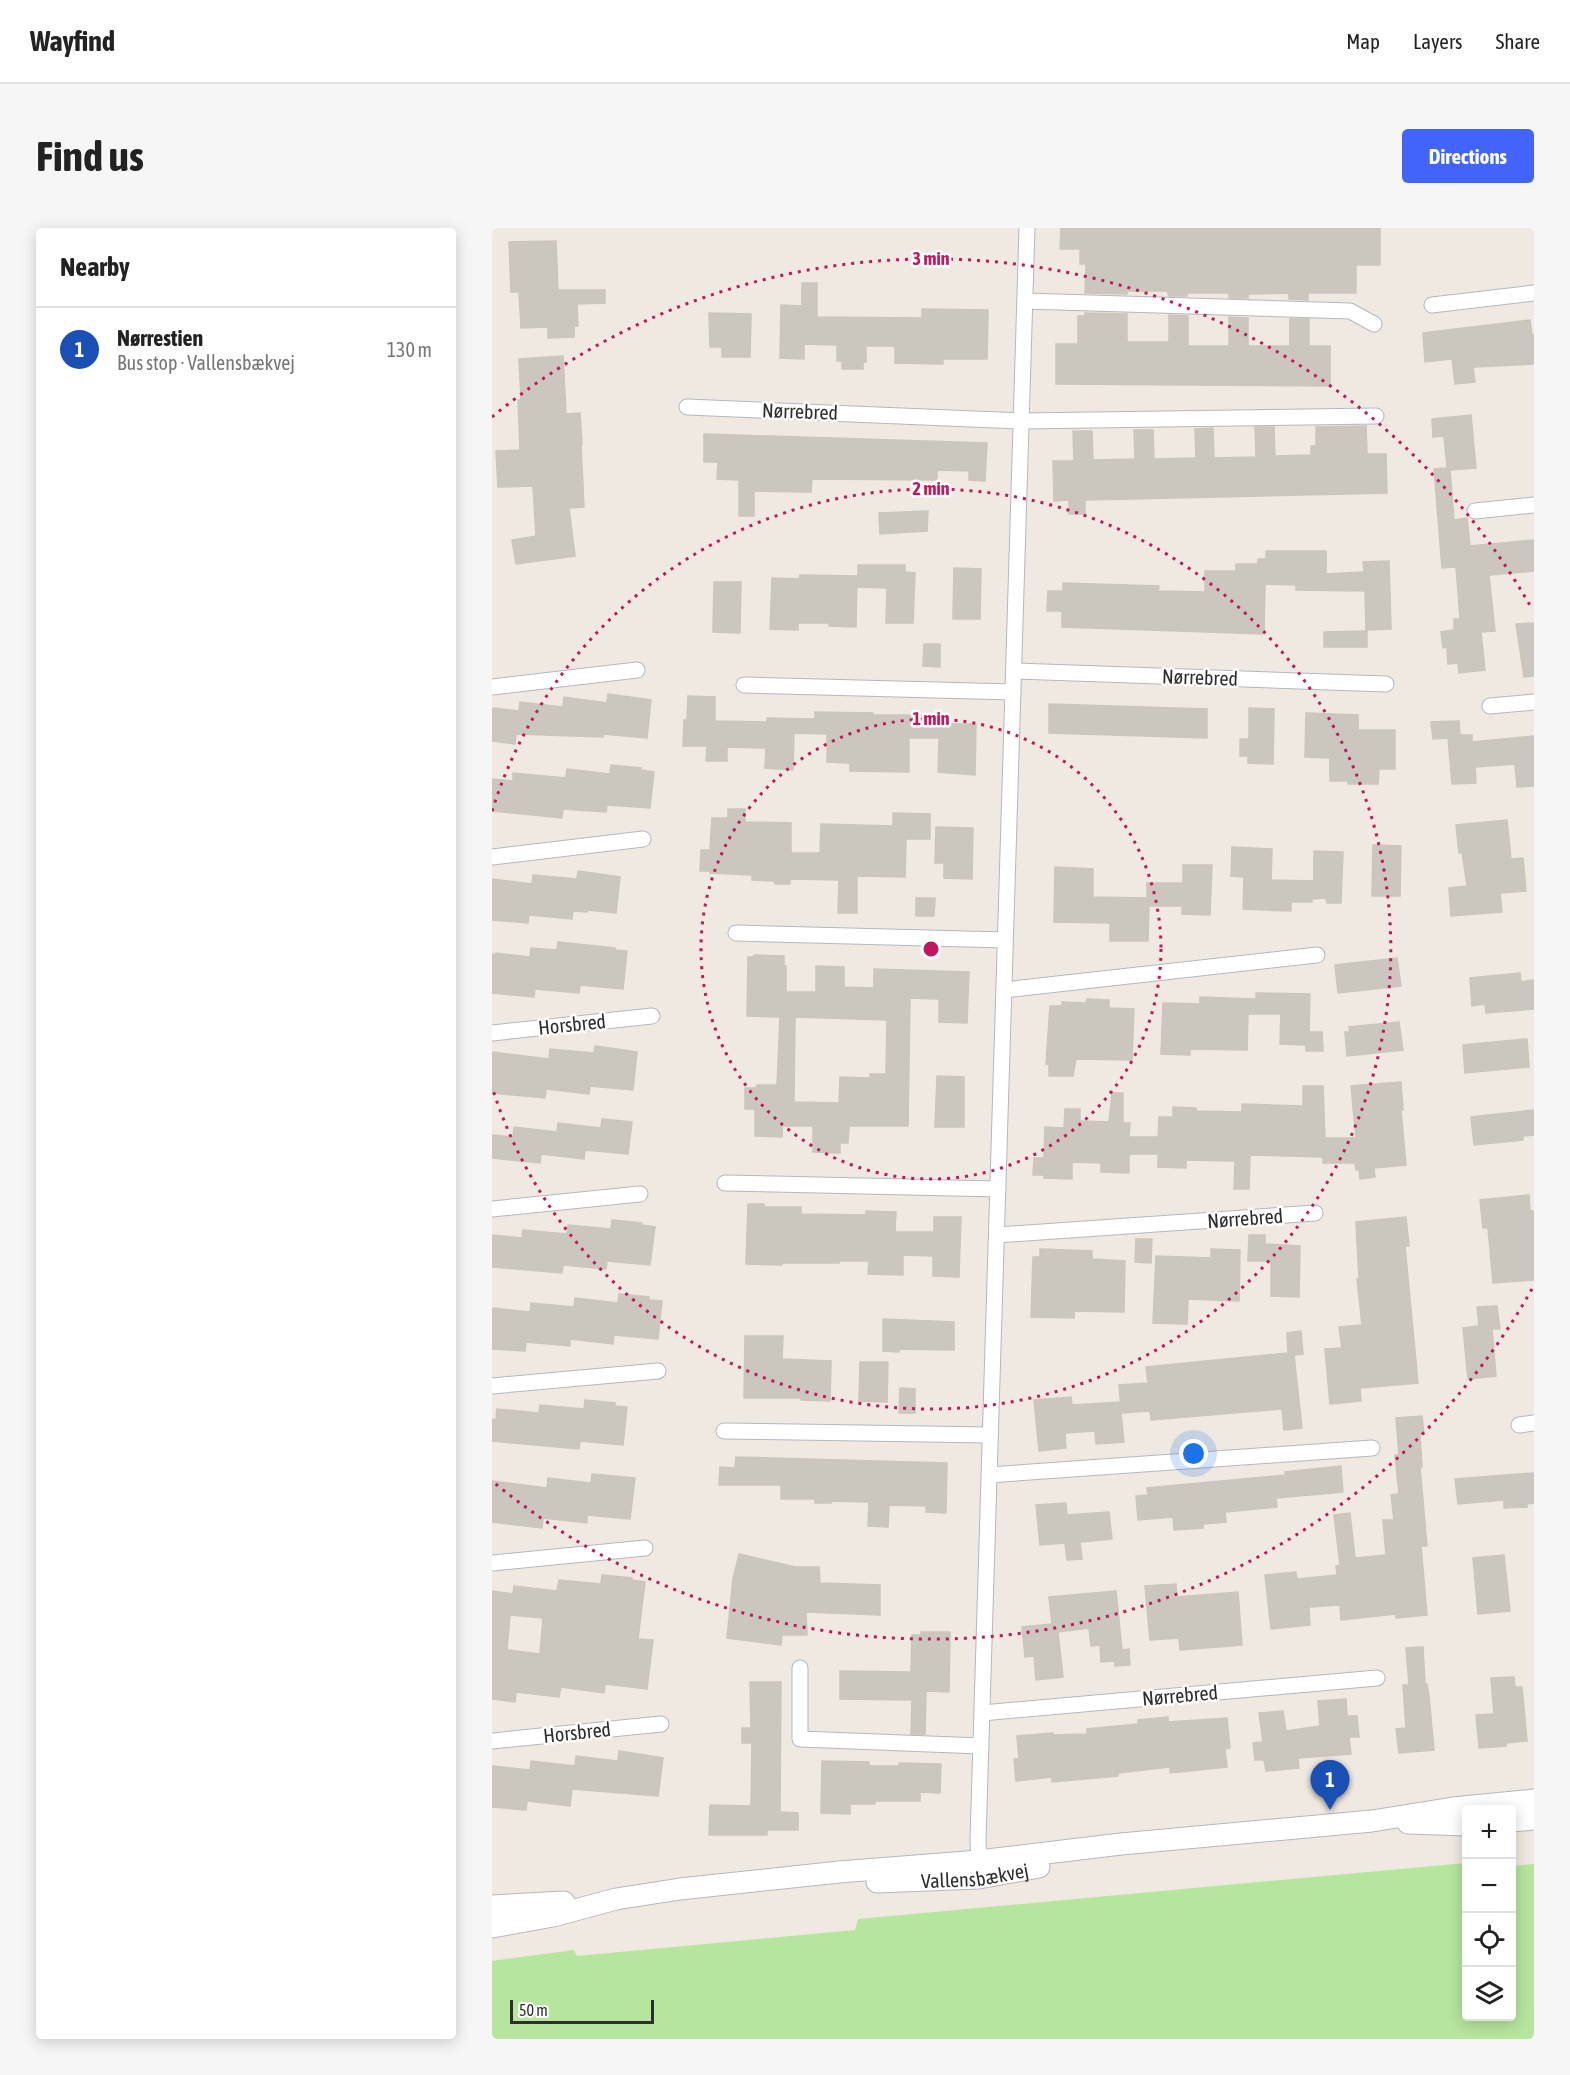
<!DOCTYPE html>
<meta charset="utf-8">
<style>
:root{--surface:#fff;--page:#f6f6f6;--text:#222;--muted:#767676;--line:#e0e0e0;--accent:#4264fb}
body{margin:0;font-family:"Asap Condensed",sans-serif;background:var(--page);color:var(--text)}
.controls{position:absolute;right:18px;bottom:18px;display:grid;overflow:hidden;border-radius:6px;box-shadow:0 3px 15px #0003}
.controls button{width:54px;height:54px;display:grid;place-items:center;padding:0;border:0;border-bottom:2px solid var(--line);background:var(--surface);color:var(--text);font:30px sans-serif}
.scale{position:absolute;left:18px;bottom:15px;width:144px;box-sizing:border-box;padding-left:6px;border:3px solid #2e2e2e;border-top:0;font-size:16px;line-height:21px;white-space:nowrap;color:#2e2e2e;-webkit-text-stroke:4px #fff;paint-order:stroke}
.you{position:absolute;left:702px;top:1226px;width:21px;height:21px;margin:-15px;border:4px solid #fff;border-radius:50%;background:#1a73e8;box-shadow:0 0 0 9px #1a73e833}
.badge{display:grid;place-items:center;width:39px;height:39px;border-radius:50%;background:var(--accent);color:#fff;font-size:20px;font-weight:700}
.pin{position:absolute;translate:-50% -50px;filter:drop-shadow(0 2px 3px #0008)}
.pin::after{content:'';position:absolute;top:32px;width:21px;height:18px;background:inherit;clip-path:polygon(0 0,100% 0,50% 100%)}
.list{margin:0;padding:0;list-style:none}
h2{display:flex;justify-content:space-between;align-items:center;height:78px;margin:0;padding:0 24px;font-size:26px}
h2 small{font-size:20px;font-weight:400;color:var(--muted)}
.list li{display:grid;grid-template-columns:39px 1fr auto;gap:18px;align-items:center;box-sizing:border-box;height:84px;padding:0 24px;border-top:2px solid var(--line)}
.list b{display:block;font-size:22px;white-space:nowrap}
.list p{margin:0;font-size:20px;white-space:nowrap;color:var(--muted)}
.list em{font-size:20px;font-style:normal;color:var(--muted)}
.icon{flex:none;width:33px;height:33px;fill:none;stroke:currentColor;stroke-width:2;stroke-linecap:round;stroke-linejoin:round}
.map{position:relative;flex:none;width:1042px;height:1811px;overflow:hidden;border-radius:6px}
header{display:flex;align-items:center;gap:36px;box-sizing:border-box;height:84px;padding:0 30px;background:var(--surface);border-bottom:2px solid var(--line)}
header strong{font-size:28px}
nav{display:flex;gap:33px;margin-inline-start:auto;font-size:21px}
.intro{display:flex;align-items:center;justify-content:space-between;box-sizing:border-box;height:144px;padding:0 36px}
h1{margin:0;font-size:42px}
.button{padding:15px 27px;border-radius:6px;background:var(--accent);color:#fff;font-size:21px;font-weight:700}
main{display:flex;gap:36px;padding:0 36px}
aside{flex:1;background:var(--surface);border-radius:6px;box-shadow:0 3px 15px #0003}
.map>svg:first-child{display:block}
.green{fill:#b6e59e}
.building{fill:#cbc7bf;stroke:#cbc5ba;stroke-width:1.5;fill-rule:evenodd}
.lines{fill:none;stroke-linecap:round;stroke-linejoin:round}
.street-casing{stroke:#b4b7c1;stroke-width:17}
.secondary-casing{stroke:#b4b7c1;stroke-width:23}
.street{stroke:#fff;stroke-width:15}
.secondary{stroke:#fff;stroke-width:21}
.ring{fill:none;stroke:#c2185b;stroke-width:3;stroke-dasharray:3 6}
.labels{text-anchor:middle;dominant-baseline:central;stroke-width:5;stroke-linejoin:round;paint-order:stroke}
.street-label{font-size:20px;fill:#2e2e2e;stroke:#fff}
.centre{fill:#c2185b;stroke:#fff;stroke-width:3}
.ring-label{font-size:18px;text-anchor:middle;font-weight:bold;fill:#c2185b;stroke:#fff;stroke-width:5;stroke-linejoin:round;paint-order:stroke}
</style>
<header>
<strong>Wayfind</strong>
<nav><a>Map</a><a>Layers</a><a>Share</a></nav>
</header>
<div class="intro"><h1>Find us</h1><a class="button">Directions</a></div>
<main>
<aside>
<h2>Nearby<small></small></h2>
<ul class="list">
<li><span class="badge" style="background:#1a4fb4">1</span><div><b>Nørrestien</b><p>Bus stop · Vallensbækvej</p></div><em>130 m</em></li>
</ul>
</aside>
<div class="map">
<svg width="1042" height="1811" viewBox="0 0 1042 1811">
<rect width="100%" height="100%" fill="#efe9e1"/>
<path class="green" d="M974,1635L975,1788H1020V1638L1042,1636V1811H0V1733L82,1722L85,1728L363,1702L366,1691Z"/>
<g class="building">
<path d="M569,0H888V37H864V65H816V72L797,71V65L756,66V70H737V65H695V68H677L675,63H635V66L593,65L594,36H588V21H568Z"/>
<path d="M64,13L66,62H113V75L85,76L86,98H82V109L56,110V99L29,100L27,64H19L17,14Z"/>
<path d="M310,55H325V89L430,90V81L496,82L495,131H451V136L403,135V118H374V134H371V141H350V133H345V117L312,116V131L288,130L289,77L310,78Z"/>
<path d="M217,85L259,86L258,129H230V119H218Z"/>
<path d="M593,85L635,86V114H677V87L696,88V118H737V89L756,90V118H798V91H817V118H838V158L564,156V116H586V88H593Z"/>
<path d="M1038,92L1040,107H1042V136L981,139L983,154L963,156L960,131L933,134L931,105Z"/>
<path d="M71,128L74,186L88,185L90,216H89L92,279L77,280L83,328L24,336L20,312L44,308L41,258L6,259L4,223L28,222L26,172H29L27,131Z"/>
<path d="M979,187L984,240L958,242L962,292L975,290L978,318L1042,312V343L997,347L1003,403L989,404L993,442L967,445L966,435L956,436L955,419L951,420L949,404L962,402V391H968L964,339L950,340L942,241L955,240L952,208L941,209L940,191Z"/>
<path d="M874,198L875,226H894L895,265L593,272V286H577V272L562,273L561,233H582L581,203H600L601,232L643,231L642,202H661L662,231L704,230L703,201L721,200L722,230L764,229L763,199H782L783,228L819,227V218H824V199Z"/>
<path d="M212,206L495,215L493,253L477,252V243L445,242V252L320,251L319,264L262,263V288H247V252L225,251L226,234H212Z"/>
<path d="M436,283L435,303L388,306L387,285Z"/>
<path d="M774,323H834V346L872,344L871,334L897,333L899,401L874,402L873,363L804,362V357L773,356L772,406L570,399V383H555L556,363H571V355L667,358L666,363L713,364V343H744V336H766V331H774Z"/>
<path d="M366,337H413V344L423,345L421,395H394L395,360L366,359Z"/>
<path d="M462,340L489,341L488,391H461Z"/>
<path d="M308,347L365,348L364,399L337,398V395H306V402L278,401L280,350L307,351Z"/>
<path d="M222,354H249L248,405L221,404Z"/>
<path d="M1042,395V448L1032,449L1024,396Z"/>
<path d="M875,403V419H832V404Z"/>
<path d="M432,416H448V439L431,438Z"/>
<path d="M116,466L159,472L155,510L111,506V509L24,506L23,516L0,513V480L27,483L28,474L71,479L72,469L115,475Z"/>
<path d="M196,468L223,469V493L275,494V490L323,491V484L381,485V487H446L445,496H484L483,547L446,544L447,510H417V544L358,543V535L335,534V506L302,505L301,542L273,540L274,520L235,519V533H214L215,518H191L192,492H195Z"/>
<path d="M557,476L715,481V510L557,505Z"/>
<path d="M757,480L782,481L781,536L756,535V528H748V511H757Z"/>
<path d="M814,485L866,487V502H903V541H887L886,556H856V553H838V530L813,529Z"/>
<path d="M967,493L968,507H980V514L1042,508V558L1025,559L1023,536L983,539L984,555L960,556L956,510L941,511L939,494Z"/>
<path d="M119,537L149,540V542L162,544L158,580L115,577L114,584L71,581L70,590L0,583V551L21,553V545L74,550L75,541L118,546Z"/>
<path d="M236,581H253V594L299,595V625H328L329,596L401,598V585L438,586V611H414L413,649L365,648V685H346L347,652L298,651V656H283V653L260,652V647L218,645V643H208L209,622H218L220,590H236Z"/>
<path d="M1015,592L1019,631L1031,630L1034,663L1008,665L1010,684L959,688L957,660L975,658L970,624L967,625L964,597Z"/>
<path d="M444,599L481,600L480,651L452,650V635H443Z"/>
<path d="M881,617L909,618L908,668H880Z"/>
<path d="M740,619L780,621L779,652L822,653V623L851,624L849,675H835L834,670L820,671V674H799V683L751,681L752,649L739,648Z"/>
<path d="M691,637H720L718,687L690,686V678H657L656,713H618V695L562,694L563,639L601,641V669L655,670V655H691Z"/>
<path d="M86,643L128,649L124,685L95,682V684L81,683L80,691L37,687L36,695L0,692V651L40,656L41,647L85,651Z"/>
<path d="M424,670H443L442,688H424Z"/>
<path d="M66,714L123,720V722L135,723L131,761L88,757L87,765L43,761L42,769L0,765V726L4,727V725L38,729L39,720L65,722Z"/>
<path d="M262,727L292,728V738H294V764H324V738L352,739V759L382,760V741L477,744L475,795L447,794V771L418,770L416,898H357L356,915H348V925L321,924V898H290V909L263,908V881H253V860H264L265,857H285L288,789L255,788L256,729H262ZM303,789L395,792L394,846H378V850L348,849L347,875L302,874Z"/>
<path d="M905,730L909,758L846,765L843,737Z"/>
<path d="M1028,745L1029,754L1041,752L1042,781L994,785L993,776L980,778L978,750Z"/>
<path d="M764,765L818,766L817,804H830L831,823H814V817L788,816L789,786H756L755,822L698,821V827L669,826L671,775L708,776V769L764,771Z"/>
<path d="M595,771L617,772V780L642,781L640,832L584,831L581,848H557V837L554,836L558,778H570V774L594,775Z"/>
<path d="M907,794L911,822L855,828L853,804H858L857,799Z"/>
<path d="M1035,811L1037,839L973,845L971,817Z"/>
<path d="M103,818L145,824L141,862L98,858L97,866L54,861L53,870L0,865V824L57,831L58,821L102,825Z"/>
<path d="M445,848L472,849V899H443Z"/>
<path d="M909,854L911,882H909L914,937L882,940L883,949L868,951L867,942H864L863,935H831V929L758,927L757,961H742L743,933L694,932V940L666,939V926H637V945L609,944V935L580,934V951L552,950V947H541L542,930H552L553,899L572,900L573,881H588V893L617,894L620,865H631V895H638L637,909H666L667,889H681V879L704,880V883L750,884V876L811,878V858H831L833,910H864L859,858Z"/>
<path d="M1042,882V907L1031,908V912L982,917L979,889Z"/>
<path d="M110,891L140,894L136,926L93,922L92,931L49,926L48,935L0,930V907L21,909L22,899L65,904L66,895L109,900Z"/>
<path d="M1037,967L1038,983H1042V1052L1001,1055L996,1000H991L988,972Z"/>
<path d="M256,976H272V979H309V986L374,987V983L404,984L403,1004H442V989H469L467,1049L441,1048V1028L411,1027V1047L376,1046L377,1033H347V1035H290V1037L254,1036Z"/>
<path d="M914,989L917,1018H913L926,1155L868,1160L869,1173L838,1176L833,1121L850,1120L847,1099L870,1097L865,1051H867L864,994Z"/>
<path d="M120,992L150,995L149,997L163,999L158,1037L115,1033L114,1041L71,1037L70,1045L0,1039V1007L30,1010L31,1002L75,1006L76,997L119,1001Z"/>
<path d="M757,1007H773V1016L808,1018L807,1069L779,1068V1033H756Z"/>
<path d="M644,1011H660L659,1035L643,1034Z"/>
<path d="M548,1021L600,1023V1031L633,1033L632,1084L582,1083V1090L539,1089L541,1029H548Z"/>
<path d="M719,1021L748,1022L747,1073L696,1071L695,1096L661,1095L664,1028L719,1030Z"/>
<path d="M127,1066L157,1069V1072L170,1073L166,1111L122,1107L121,1116L78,1111V1118L34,1114L33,1123L0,1121V1080L38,1084L39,1075L82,1079L83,1070L126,1075Z"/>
<path d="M1005,1078L1008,1101H1000L1004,1148L976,1151L971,1100L987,1098L985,1079Z"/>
<path d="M391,1091L462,1094V1122L407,1121V1124L391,1123Z"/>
<path d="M809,1103L811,1126L802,1127L810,1200L792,1202L790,1181L659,1192L658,1183L629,1185L632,1214L604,1216L603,1203L573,1205L574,1220L547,1223L542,1172L579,1169L580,1177L628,1174L629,1181L627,1157L656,1155L654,1139L796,1125L795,1105Z"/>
<path d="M253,1108H291L290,1131L339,1133L338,1173L309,1172V1170H252Z"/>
<path d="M368,1134H396L395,1174L367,1173Z"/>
<path d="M408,1160L423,1161V1185H407Z"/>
<path d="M93,1172L123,1175V1178L135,1179L131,1217L88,1213L87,1221L0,1213V1191L4,1192L5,1181L47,1185L48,1177L92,1181Z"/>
<path d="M930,1188L932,1206H928L930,1239H928L935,1318H929L935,1387L904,1390V1386L849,1392L848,1377L817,1379L818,1397L779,1401L773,1347L804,1344L805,1351L845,1347L844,1338L848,1337L842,1287L858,1285L863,1330L894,1327L891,1292H902L899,1267L907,1266L903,1227H907L904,1190Z"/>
<path d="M244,1229L455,1235L454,1285L434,1284V1278L397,1277L396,1299L376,1298L377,1274L339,1273V1275H323V1271H289V1257H227L228,1239L243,1240Z"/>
<path d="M849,1238L851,1264L784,1270L785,1279L733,1284L734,1294L711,1296V1300L682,1302L681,1289L646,1292L644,1268L656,1267L655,1260L794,1247L793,1244Z"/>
<path d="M1042,1245V1275L1035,1276V1279L1012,1280V1272L966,1276L963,1251Z"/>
<path d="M100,1246L143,1250L138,1291L95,1287V1295L51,1290L50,1300L0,1294V1253L55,1260L56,1250L99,1255Z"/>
<path d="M574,1275L575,1287L617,1284L620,1311L588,1314L590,1331L575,1332L573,1315L548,1317L544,1277Z"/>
<path d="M247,1326L303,1339H327L328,1355L388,1357V1387L314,1384L315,1407H290L289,1417L235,1410L241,1351Z"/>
<path d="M1012,1327L1018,1383L986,1386L981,1330Z"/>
<path d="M110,1347L140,1350V1352L153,1354L146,1411L161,1412L155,1461L113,1456L112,1465L69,1459L67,1469L24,1464L23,1474L0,1471V1363L21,1366L22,1358L65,1363L67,1352L109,1356ZM18,1387L51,1390L48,1426L15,1422Z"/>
<path d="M684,1356L685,1369L746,1364L750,1417L688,1422L687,1410L658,1412L653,1358Z"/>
<path d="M624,1363L630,1422L637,1421L638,1437L623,1438V1433L609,1434L608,1417L599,1418L597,1400L566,1404L571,1449L544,1452L542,1428L533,1429L530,1399L560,1396L557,1369Z"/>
<path d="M429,1404H458L457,1464L434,1463L433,1506H419L420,1472L348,1471V1443L419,1444L420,1407H429Z"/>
<path d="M931,1419L933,1456H935L937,1468L942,1522L907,1525L904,1501L914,1500L911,1457H917L914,1420Z"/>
<path d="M1022,1449L1023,1459H1030L1035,1513L1014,1515V1518L987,1520L984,1487L1002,1486L999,1450Z"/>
<path d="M258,1454H289L288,1584L306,1585V1602H275V1607H217L218,1577L259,1578L260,1515H250V1500H259Z"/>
<path d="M854,1471L855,1488H865L867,1509H857L859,1526L806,1530L807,1540L774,1543L772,1532H763L761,1515L771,1514L767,1485L791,1483L794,1503L828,1498L826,1473Z"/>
<path d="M676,1489V1494L735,1490L738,1520L733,1521L735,1539L678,1545V1539L626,1545V1548L560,1554V1549L524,1553L522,1531H527L525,1508L561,1505V1507L595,1506V1501L646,1496V1492Z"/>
<path d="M127,1523L171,1530L166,1568L80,1561L78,1578L35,1573L34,1582L0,1579V1538L38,1542L39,1533L83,1538L84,1528L126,1533Z"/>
<path d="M330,1533L377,1534V1538H407V1535L449,1536L448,1565L428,1564V1573H383V1576H358V1586L329,1585Z"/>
</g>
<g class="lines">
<defs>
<g id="street">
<path d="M533,73L858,83L882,96"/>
<path d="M940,77L1042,65"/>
<path d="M195,179L529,193L884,188"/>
<path d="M983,283L1042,277"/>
<path d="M522,443L894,456"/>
<path d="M252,457L521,464"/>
<path d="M0,459L145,442"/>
<path d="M998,478L1042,474"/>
<path d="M0,629L151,611"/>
<path d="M244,705L513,712"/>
<path d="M512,762L825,727"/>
<path d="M0,805L160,788"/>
<path d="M233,955L506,961"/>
<path d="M0,981L148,966"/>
<path d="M505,1007L823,985"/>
<path d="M0,1158L166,1143"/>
<path d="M1027,1197L1042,1195"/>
<path d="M232,1203L498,1207"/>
<path d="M497,1247L880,1220"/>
<path d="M0,1335L153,1320"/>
<path d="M308,1440V1511L489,1518"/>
<path d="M490,1485L885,1450"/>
<path d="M0,1513L169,1496"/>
<path d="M487,1641L486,1612L535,0"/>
</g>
<g id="secondary">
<path d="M1020,1593L1042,1591"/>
<path d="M916,1595L975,1597"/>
<path id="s1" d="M385,1654L487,1650L547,1639"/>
<path d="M0,1678L72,1674"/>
<path d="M0,1699L61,1688L124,1671L188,1661L347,1644L487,1633L629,1616L880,1593L961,1580L1042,1572"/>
</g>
</defs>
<use href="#street" class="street-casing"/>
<use href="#secondary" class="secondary-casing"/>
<use href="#street" class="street"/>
<use href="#secondary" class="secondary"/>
</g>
<g class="ring">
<circle cx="439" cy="721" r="230"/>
<path d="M0 583A460 460 0 1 1 0 859"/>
<path d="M1040 1061A690 690 0 0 1 0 1253M0 189A690 690 0 0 1 1040 381"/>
</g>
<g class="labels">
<g class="street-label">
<text transform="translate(308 183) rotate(2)">Nørrebred</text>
<text transform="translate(708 449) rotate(2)">Nørrebred</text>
<text transform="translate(80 796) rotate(-6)">Horsbred</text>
<text transform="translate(753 990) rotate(-4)">Nørrebred</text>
<text transform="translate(688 1467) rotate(-5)">Nørrebred</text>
<text transform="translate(85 1504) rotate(-6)">Horsbred</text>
<text stroke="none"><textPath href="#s1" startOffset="98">Vallensbækvej</textPath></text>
</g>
</g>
<circle cx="439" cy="721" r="9" class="centre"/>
<g class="ring-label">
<text x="439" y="37">3 min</text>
<text x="439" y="267">2 min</text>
<text x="439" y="497">1 min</text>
</g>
</svg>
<div class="controls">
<button>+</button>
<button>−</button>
<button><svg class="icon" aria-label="locate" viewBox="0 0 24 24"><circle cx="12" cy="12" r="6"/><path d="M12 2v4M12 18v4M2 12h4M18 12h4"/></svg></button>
<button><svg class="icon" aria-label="layers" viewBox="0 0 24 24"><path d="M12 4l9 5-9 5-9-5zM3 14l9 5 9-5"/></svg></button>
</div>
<div class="scale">50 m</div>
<div class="you"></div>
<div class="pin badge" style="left:838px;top:1582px;background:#1a4fb4">1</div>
</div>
</main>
